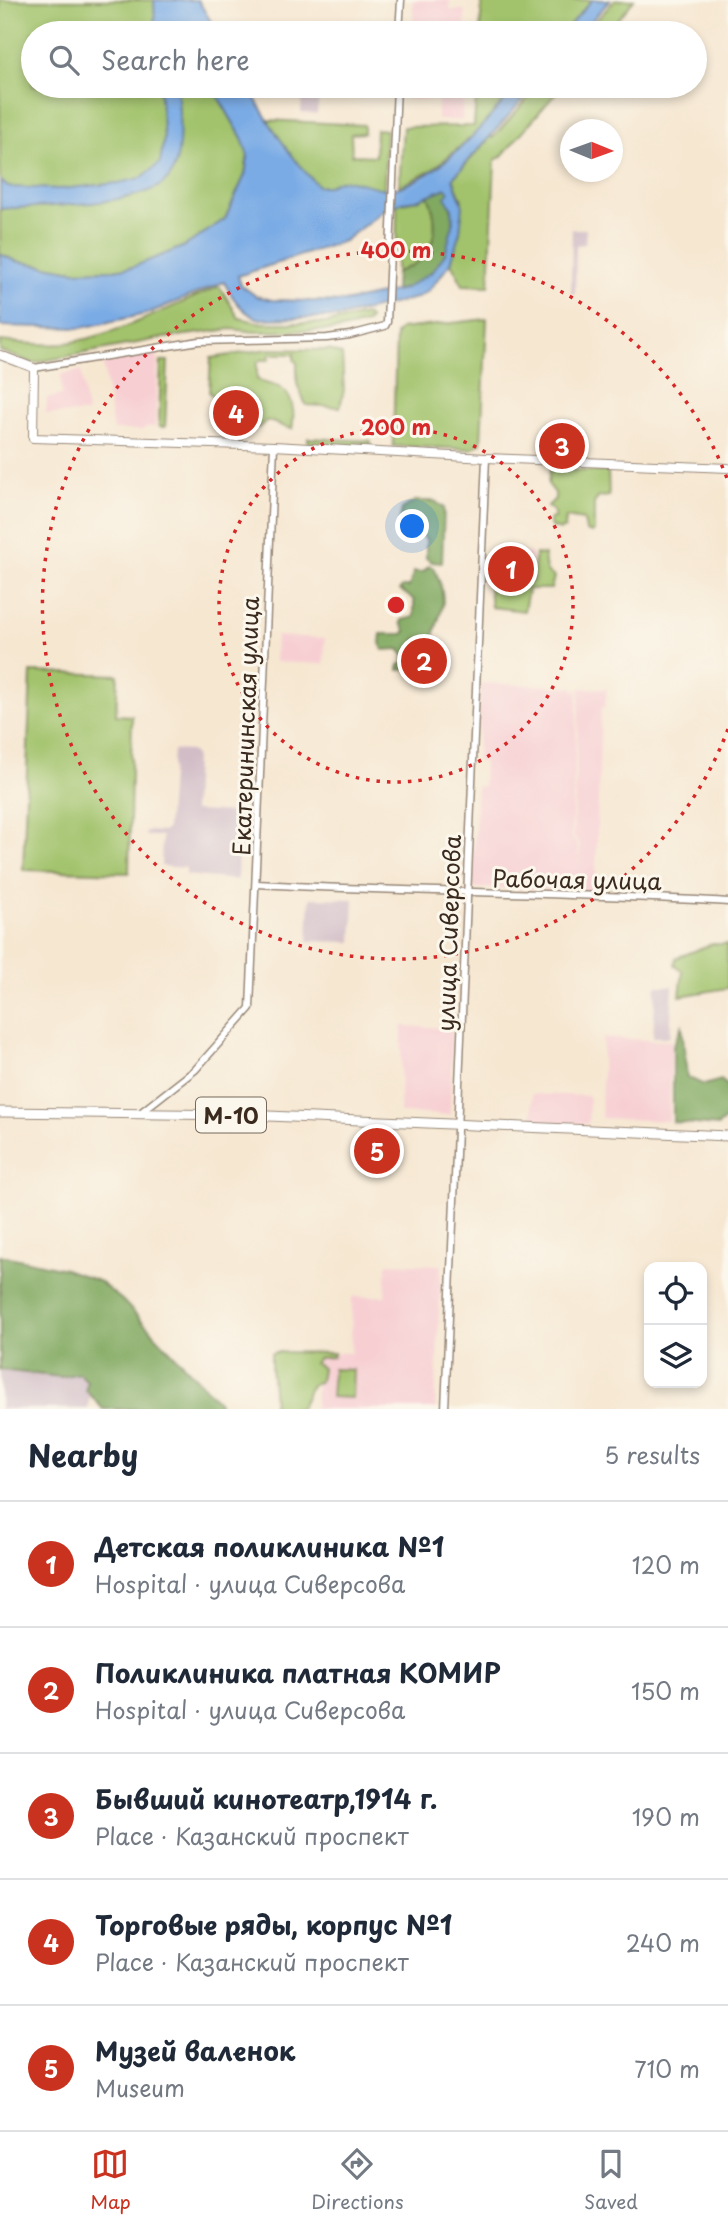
<!DOCTYPE html>
<meta charset="utf-8">
<style>
:root{--surface:#fff;--page:#f6f6f7;--text:#1f2937;--muted:#747a83;--line:#e0e1e3;--accent:#c8321e}
body{margin:0;font-family:"Playpen Sans",sans-serif;background:var(--page);color:var(--text)}
.controls{position:absolute;right:21px;bottom:21px;display:grid;overflow:hidden;border-radius:14px;box-shadow:0 4px 10px #0003}
.controls button{width:63px;height:63px;display:grid;place-items:center;padding:0;border:0;border-bottom:2px solid var(--line);background:var(--surface);color:var(--text);font:35px sans-serif}
.compass{position:absolute;left:560px;top:119px;width:63px;height:63px;border-radius:50%;background:var(--surface);box-shadow:0 4px 10px #0003;rotate:91deg}
.you{position:absolute;left:413px;top:527px;width:24px;height:24px;margin:-18px;border:5px solid #fff;border-radius:50%;background:#1a73e8;box-shadow:0 0 0 10px #1a73e833}
.badge{display:grid;place-items:center;width:46px;height:46px;border-radius:50%;background:var(--accent);color:#fff;font-size:23px;font-weight:700}
.pin{position:absolute;translate:-50% -50%;border:4px solid #fff;box-shadow:0 2px 7px #0006}
.list{margin:0;padding:0;list-style:none}
h2{display:flex;justify-content:space-between;align-items:center;height:91px;margin:0;padding:0 28px;font-size:30px}
h2 small{font-size:23px;font-weight:400;color:var(--muted)}
.list li{display:grid;grid-template-columns:46px 1fr auto;gap:21px;align-items:center;box-sizing:border-box;height:126px;padding:0 28px;border-top:2px solid var(--line)}
.list b{display:block;font-size:26px;white-space:nowrap}
.list p{margin:0;font-size:23px;white-space:nowrap;color:var(--muted)}
.list em{font-size:23px;font-style:normal;color:var(--muted)}
.icon{flex:none;width:38px;height:38px;fill:none;stroke:currentColor;stroke-width:2;stroke-linecap:round;stroke-linejoin:round}
.map{position:relative;flex:none;width:728px;height:1409px;overflow:hidden}
.search{position:absolute;background:var(--surface);box-shadow:0 4px 10px #0003;left:21px;right:21px;top:21px;height:77px;display:flex;align-items:center;gap:18px;box-sizing:border-box;padding:0 24px;border-radius:38px;color:var(--muted);font-size:26px}
.sheet{height:721px;background:var(--surface)}
nav{display:flex;justify-content:space-around;align-items:center;box-sizing:border-box;height:98px;border-top:2px solid var(--line);background:var(--surface);font-size:19px;color:var(--muted)}
nav a{display:grid;justify-items:center;gap:4px}
nav .on{color:var(--accent)}
.map>svg:first-child{display:block}
.built{fill:#f7cfd3}
.industrial{fill:#d2bdc7}
.green{fill:#a2c36c;stroke:#6e7645;stroke-width:2}
.forest{fill:#81a960;stroke:#5e6a3f;stroke-width:2}
.water{fill:#7aabe5;stroke:#5a6a82;stroke-width:2;fill-rule:evenodd}
.lines{fill:none;stroke-linecap:round;stroke-linejoin:round}
.minor-casing{stroke:#988878;stroke-width:9}
.major-casing{stroke:#988878;stroke-width:10}
.highway-casing{stroke:#988878;stroke-width:11}
.minor{stroke:#fff;stroke-width:6}
.major{stroke:#fff;stroke-width:8}
.highway{stroke:#fff;stroke-width:9}
.ring{fill:none;stroke:#d62828;stroke-width:3.5;stroke-dasharray:3.5 7}
.labels{text-anchor:middle;dominant-baseline:central;stroke-width:6;stroke-linejoin:round;paint-order:stroke}
.shield{fill:#fbf7ec;stroke:#75685c;stroke-width:2}
.shield-label{font-size:21px;font-weight:bold;fill:#3b2a1e}
.street-label{font-size:23px;fill:#3b2a1e;stroke:#fbf7ec}
.centre{fill:#d62828;stroke:#fbf7ec;stroke-width:3.5}
.ring-label{font-size:21px;text-anchor:middle;font-weight:bold;fill:#d62828;stroke:#fbf7ec;stroke-width:6;stroke-linejoin:round;paint-order:stroke}
</style>
<div class="map">
<svg width="728" height="1409" viewBox="0 0 728 1409">
<rect width="100%" height="100%" fill="#fbf7ec"/>
<filter id="ink" filterUnits="userSpaceOnUse"><feTurbulence type="fractalNoise" baseFrequency=".0143" numOctaves="2"/><feDisplacementMap in="SourceGraphic" scale="14" xChannelSelector="R" yChannelSelector="G"/><feConvolveMatrix kernelMatrix="1 2 1 2 8 2 1 2 1" color-interpolation-filters="sRGB"/></filter>
<filter id="wash" filterUnits="userSpaceOnUse"><feTurbulence type="fractalNoise" baseFrequency=".00686" numOctaves="4" result="noise"/><feDisplacementMap in="SourceGraphic" scale="28" xChannelSelector="R" yChannelSelector="G"/><feGaussianBlur stdDeviation="1.57" result="paint"/><feColorMatrix in="noise" values="0 0 0 0 0 0 0 0 0 0 0 0 0 0 0 0 0 1.4 0 .05"/><feComposite in="paint" operator="in"/></filter>
<g filter="url(#wash)">
<rect width="100%" height="100%" fill="#f6e7d1"/>
<g class="built">
<path d="M413,0H450V10H465V33H413Z"/>
<path d="M405,86H463L462,120H437L438,100L404,99Z"/>
<path d="M151,354H158L155,427H146L142,430H113L103,363Z"/>
<path d="M81,371L87,413L46,414L47,398L62,395L61,374Z"/>
<path d="M491,552L532,553L531,585L490,584Z"/>
<path d="M276,636L325,638L324,664L275,662Z"/>
<path d="M481,683L573,687V690H578L571,836L578,846V869L580,845L573,836L580,688L607,689L605,707L601,708L595,896L554,894L553,889L472,888L477,786H483L484,764V762L477,761Z"/>
<path d="M402,1026L452,1028L450,1115L400,1113Z"/>
<path d="M603,1038L671,1041L669,1121L601,1118Z"/>
<path d="M532,1094L589,1096L588,1124L532,1122Z"/>
<path d="M387,1263L441,1265L435,1409H315L318,1352L351,1353L352,1297L385,1296Z"/>
</g>
<g class="industrial">
<path d="M276,86H364L363,98L319,96L317,114L301,113L302,91L277,90Z"/>
<path d="M572,229H586L585,244L576,245L575,294H571Z"/>
<path d="M173,750L191,751L195,755L193,811L239,813L237,880L186,875V868L161,866L162,836H145L146,831L163,832L167,829Z"/>
<path d="M310,898L354,899L352,942L308,941Z"/>
<path d="M656,986H673L670,1037H653Z"/>
<path d="M0,1354L93,1372L88,1409H0Z"/>
</g>
<g class="green">
<path d="M0,0H154V4L179,33H33V86H212L242,138L248,156L245,175L225,219L185,246L133,267L114,270L74,271L16,261L0,254Z"/>
<path d="M482,0H592L563,33H480Z"/>
<path d="M615,0H634L607,33H585Z"/>
<path d="M477,86H517L474,135L432,170L399,187L403,127L474,126Z"/>
<path d="M539,86H562L501,157L495,160L489,286L463,285L451,263L460,231L462,200L453,178L492,136L493,138Z"/>
<path d="M267,120L364,125V133L351,134L352,155L375,156L376,129L386,130L384,190L318,186L299,166Z"/>
<path d="M428,195C442,230 434,262 396,272L397,204L417,200Z"/>
<path d="M218,287H220L239,318L262,323H326L365,315L370,319L367,323L338,330L255,332L231,329L163,338L33,363L0,351V341C20,343 40,346 60,344C114,337 167,308 218,287Z"/>
<path d="M487,319L481,443L471,449L393,446L396,334L400,329Z"/>
<path d="M268,349L330,350L342,355L344,390L340,407L306,405L297,384V363L294,359V354H270L269,360H261L257,363V379C264,385 272,383 279,387C294,396 295,414 292,429C282,427 276,422 266,421L258,428L248,427L249,400L245,398L213,396L209,392L211,358Z"/>
<path d="M161,361H168L165,427H159Z"/>
<path d="M308,438L371,441V446L308,444Z"/>
<path d="M550,469L608,472L609,496L599,497L594,503V531L592,533L586,531L584,520L566,517L565,528L560,530L551,527L549,520L555,517L553,510L547,507L555,499V493L548,484Z"/>
<path d="M536,554L544,555L546,571L554,577L551,589H528L524,611L491,607L489,587L491,585L522,587L532,581Z"/>
<path d="M31,672L118,675L116,715L132,716L129,873L23,870Z"/>
<path d="M712,944H727L728,988L680,996L683,971L675,966L676,958Z"/>
<path d="M276,1352L334,1353L333,1357L319,1358L314,1363L322,1368L320,1381L311,1385L301,1407L298,1409H273C275,1390 270,1374 271,1354Z"/>
<path d="M333,1369L353,1370L352,1398L331,1397Z"/>
</g>
<g class="forest">
<path d="M446,188L449,192L446,197C469,233 435,286 395,290L396,272C435,261 442,230 428,195Z"/>
<path d="M415,501H435L444,508L442,563L432,562L426,558V539L413,528L401,526L399,523L402,509Z"/>
<path d="M429,566L434,568C440,581 446,597 441,612C438,622 435,628 434,639H416L415,669L398,670L399,665L404,663V655L399,649L383,650L380,643L381,634H403L406,631L401,623L402,620L414,617V600L400,590L402,587H409L414,572H423Z"/>
<path d="M682,1026L687,1077L704,1085L721,1080L728,1086L727,1118L718,1126L673,1122V1046Z"/>
<path d="M0,1255L65,1269L98,1281L122,1300L219,1402V1409H103L86,1390L87,1381L79,1373L61,1377L0,1370Z"/>
</g>
<g class="water">
<path d="M154,0H198L218,33H155Z"/>
<path d="M592,0H610L581,33H563Z"/>
<path d="M159,86H177C179,110 185,161 167,180C143,206 37,206 0,209V180L8,187L60,189L118,183L141,178L160,163L164,138Z"/>
<path d="M212,86H248C268,122 289,156 318,186H329C346,170 376,194 397,188C445,174 486,122 517,86H535L453,178L463,206L460,231L451,263L429,290L416,298L340,317L261,319C243,315 232,298 224,282L146,314L81,328L0,326V254L16,261L74,271L114,270L133,267L185,246L225,219L245,175L248,156L242,138ZM446,188L449,192L445,197L452,208L453,224L445,254L432,272L404,289L344,302L272,300L256,296L241,285L238,276L344,241L384,210L403,202L417,200Z"/>
</g>
</g>
<g filter="url(#ink)">
<g class="lines">
<defs>
<g id="minor">
<path d="M399,33L401,0"/>
<path d="M34,368L199,341L327,338L350,335L385,326L387,322L397,86"/>
<path d="M257,884C414,893 571,892 728,902"/>
<path d="M140,1113L195,1070L250,1008L274,446"/>
<path d="M445,1409L486,458"/>
</g>
<path id="major" d="M0,355L34,368L33,438L274,446L486,458L728,468"/>
<path id="highway" d="M0,1112L244,1115L728,1136"/>
</defs>
<use href="#minor" class="minor-casing"/>
<use href="#major" class="major-casing"/>
<use href="#highway" class="highway-casing"/>
<use href="#minor" class="minor"/>
<use href="#major" class="major"/>
<use href="#highway" class="highway"/>
</g>
</g>
<g class="ring">
<circle cx="396" cy="605" r="177"/>
<path d="M728 729A354 354 0 1 1 728 481"/>
</g>
<g class="labels">
<rect class="shield" x="196" y="1097.5" width="70" height="35" rx="5"/>
<g class="shield-label">
<text x="231" y="1115">М-10</text>
</g>
<g class="street-label">
<text transform="translate(245 726) rotate(-88)">Екатерининская улица</text>
<text transform="translate(577 879) rotate(1)">Рабочая улица</text>
<text transform="translate(448 933) rotate(-88)">улица Сиверсова</text>
</g>
</g>
<circle cx="396" cy="605" r="10" class="centre"/>
<g class="ring-label">
<text x="396" y="258">400 m</text>
<text x="396" y="435">200 m</text>
</g>
</svg>
<div class="controls">
<button><svg class="icon" aria-label="locate" viewBox="0 0 24 24"><circle cx="12" cy="12" r="6"/><path d="M12 2v4M12 18v4M2 12h4M18 12h4"/></svg></button>
<button><svg class="icon" aria-label="layers" viewBox="0 0 24 24"><path d="M12 4l9 5-9 5-9-5zM3 14l9 5 9-5"/></svg></button>
</div>
<svg class="compass" viewBox="-18 -18 36 36"><path d="M0-13l5 13h-10z" fill="#e53935"/><path d="M0 13l5-13h-10z" fill="#747a83"/></svg>
<div class="you"></div>
<div class="pin badge" style="left:511px;top:569px">1</div>
<div class="pin badge" style="left:424px;top:661px">2</div>
<div class="pin badge" style="left:562px;top:446px">3</div>
<div class="pin badge" style="left:236px;top:413px">4</div>
<div class="pin badge" style="left:377px;top:1151px">5</div>
<div class="search"><svg class="icon" aria-label="search" viewBox="0 0 24 24"><circle cx="10" cy="10" r="6"/><path d="M15 15l6 6"/></svg>Search here</div>
</div>
<section class="sheet">
<h2>Nearby<small>5 results</small></h2>
<ul class="list">
<li><span class="badge">1</span><div><b>Детская поликлиника №1</b><p>Hospital · улица Сиверсова</p></div><em>120 m</em></li>
<li><span class="badge">2</span><div><b>Поликлиника платная КОМИР</b><p>Hospital · улица Сиверсова</p></div><em>150 m</em></li>
<li><span class="badge">3</span><div><b>Бывший кинотеатр,1914 г.</b><p>Place · Казанский проспект</p></div><em>190 m</em></li>
<li><span class="badge">4</span><div><b>Торговые ряды, корпус №1</b><p>Place · Казанский проспект</p></div><em>240 m</em></li>
<li><span class="badge">5</span><div><b>Музей валенок</b><p>Museum</p></div><em>710 m</em></li>
</ul>
</section>
<nav>
<a class="on"><svg class="icon" aria-label="map" viewBox="0 0 24 24"><path d="M3 6l6-2 6 2 6-2v14l-6 2-6-2-6 2zM9 4v14M15 6v14"/></svg>Map</a>
<a><svg class="icon" aria-label="directions" viewBox="0 0 24 24"><path d="M12 3l9 9-9 9-9-9zM9 14v-3h6M13 9l2 2-2 2"/></svg>Directions</a>
<a><svg class="icon" aria-label="saved" viewBox="0 0 24 24"><path d="M7 4h10v16l-5-4-5 4z"/></svg>Saved</a>
</nav>
